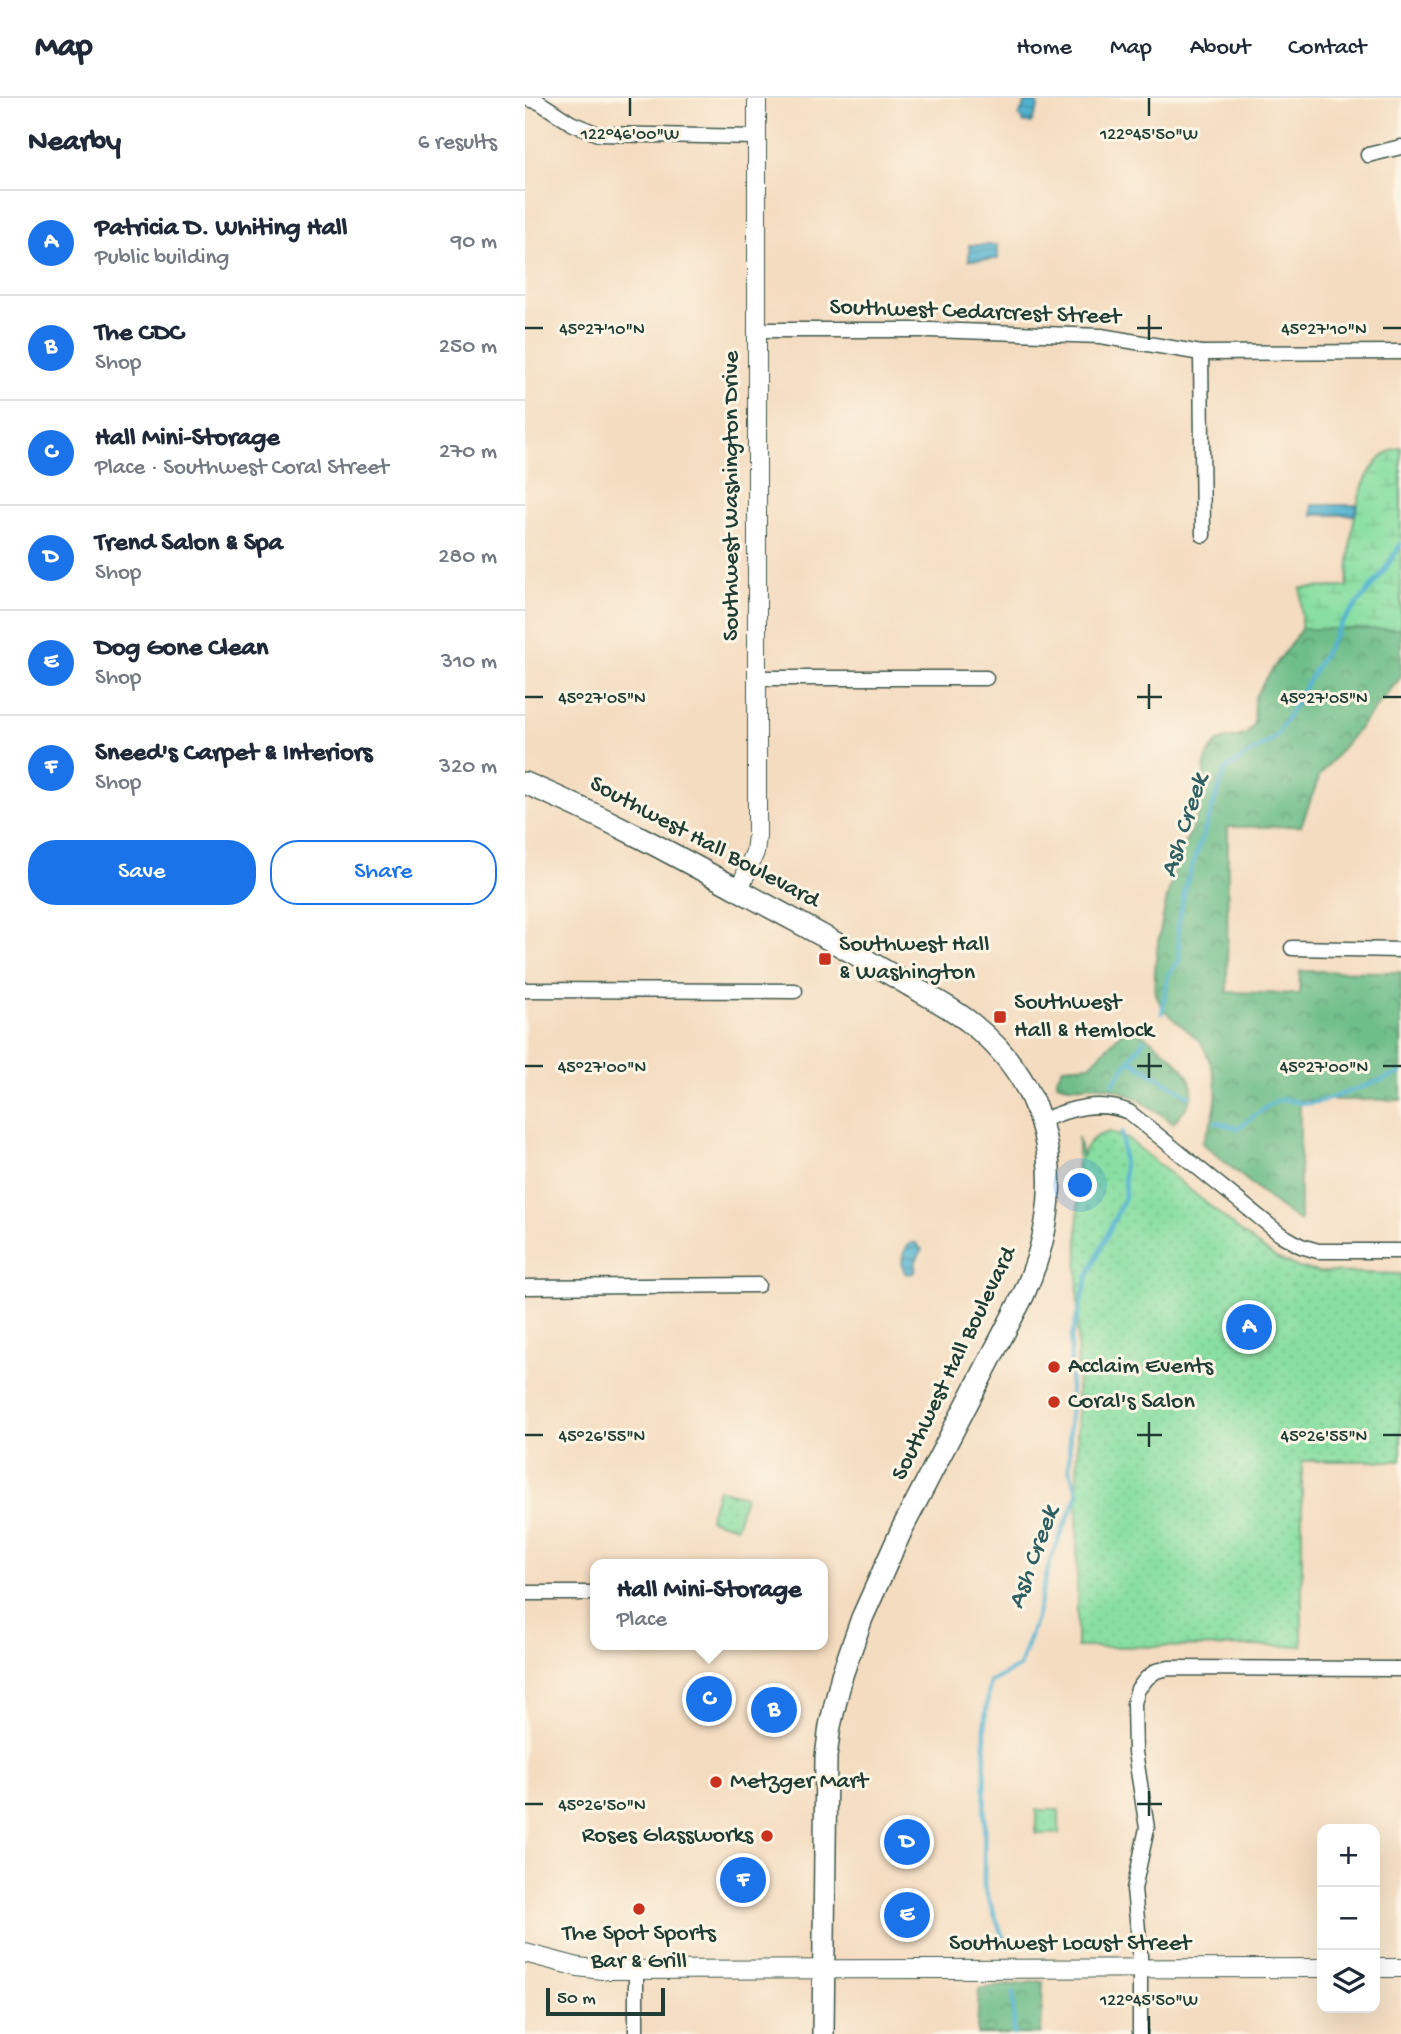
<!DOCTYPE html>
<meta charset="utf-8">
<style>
:root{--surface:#fff;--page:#f2f2f3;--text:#1f2937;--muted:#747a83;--line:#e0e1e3;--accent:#1a73e8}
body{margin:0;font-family:"Gochi Hand",sans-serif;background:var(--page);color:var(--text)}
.controls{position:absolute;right:21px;bottom:21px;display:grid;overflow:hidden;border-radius:14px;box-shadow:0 7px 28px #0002}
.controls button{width:63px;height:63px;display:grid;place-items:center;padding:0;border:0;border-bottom:2px solid var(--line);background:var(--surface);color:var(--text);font:35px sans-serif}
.scale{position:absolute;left:21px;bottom:18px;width:119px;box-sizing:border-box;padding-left:7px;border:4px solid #1f3d34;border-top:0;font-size:19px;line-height:24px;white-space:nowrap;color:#1f3d34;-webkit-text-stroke:5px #fcf5e5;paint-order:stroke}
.you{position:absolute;left:556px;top:1088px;width:24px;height:24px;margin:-18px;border:5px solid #fff;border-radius:50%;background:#1a73e8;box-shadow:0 0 0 10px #1a73e833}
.badge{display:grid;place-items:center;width:46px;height:46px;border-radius:50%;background:var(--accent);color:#fff;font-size:23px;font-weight:700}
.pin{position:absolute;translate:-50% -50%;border:4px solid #fff;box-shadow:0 2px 7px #0006}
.popup{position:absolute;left:65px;top:1461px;width:238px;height:91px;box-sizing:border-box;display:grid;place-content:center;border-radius:14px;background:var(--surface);filter:drop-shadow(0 2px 5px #0005);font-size:23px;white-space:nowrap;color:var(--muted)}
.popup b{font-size:26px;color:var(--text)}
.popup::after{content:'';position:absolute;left:50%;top:100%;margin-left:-14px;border:14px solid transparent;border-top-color:var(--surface)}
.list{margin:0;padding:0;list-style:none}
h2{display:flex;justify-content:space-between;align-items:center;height:91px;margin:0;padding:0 28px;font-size:30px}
h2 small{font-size:23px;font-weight:400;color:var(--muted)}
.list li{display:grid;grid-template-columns:46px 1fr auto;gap:21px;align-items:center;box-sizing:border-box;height:105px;padding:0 28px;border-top:2px solid var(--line)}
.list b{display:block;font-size:26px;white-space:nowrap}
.list p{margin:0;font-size:23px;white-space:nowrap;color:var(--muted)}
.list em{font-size:23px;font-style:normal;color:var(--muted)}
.actions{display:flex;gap:14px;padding:21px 28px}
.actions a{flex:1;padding:16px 0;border:2px solid var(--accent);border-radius:28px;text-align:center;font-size:24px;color:var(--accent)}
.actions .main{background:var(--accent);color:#fff}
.icon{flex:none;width:38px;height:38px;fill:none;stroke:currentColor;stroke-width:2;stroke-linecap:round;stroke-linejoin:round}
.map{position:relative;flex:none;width:876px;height:1936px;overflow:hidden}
header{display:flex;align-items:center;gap:42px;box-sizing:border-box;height:98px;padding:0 35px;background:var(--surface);border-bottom:2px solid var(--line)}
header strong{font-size:33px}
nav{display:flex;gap:38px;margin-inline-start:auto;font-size:24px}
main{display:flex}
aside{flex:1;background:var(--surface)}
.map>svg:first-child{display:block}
.forest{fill:url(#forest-crowns);stroke:#467e5e;stroke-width:2}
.wetland{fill:url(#wetland-marsh);stroke:#548e6c;stroke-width:2}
.park{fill:url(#park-dots);stroke:#548e6c;stroke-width:2}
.water{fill:url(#water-rules);stroke:#387882;stroke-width:2}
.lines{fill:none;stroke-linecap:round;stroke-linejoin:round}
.stream{stroke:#52b3d1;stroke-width:4.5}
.minor-casing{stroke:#3f5549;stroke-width:17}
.tertiary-casing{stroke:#3f5549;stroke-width:20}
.secondary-casing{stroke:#3f5549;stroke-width:24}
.minor{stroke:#fff;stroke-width:14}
.tertiary{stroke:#fff;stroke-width:18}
.secondary{stroke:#fff;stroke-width:21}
.ticks{fill:none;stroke:#1f3d34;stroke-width:2.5}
.poi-dot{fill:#c8321e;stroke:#fcf5e5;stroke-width:2.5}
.labels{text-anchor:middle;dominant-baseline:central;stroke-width:6;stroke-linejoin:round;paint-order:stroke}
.street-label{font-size:24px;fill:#1f3d34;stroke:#fcf5e5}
.poi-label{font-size:24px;fill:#1f3d34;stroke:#fcf5e5;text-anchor:start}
.water-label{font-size:26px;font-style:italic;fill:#2e6063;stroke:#fcf5e5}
.ticks-label{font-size:18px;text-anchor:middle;fill:#1f3d34;stroke:#fcf5e5;stroke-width:6;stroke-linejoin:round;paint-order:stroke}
</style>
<header>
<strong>Map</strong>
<nav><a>Home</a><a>Map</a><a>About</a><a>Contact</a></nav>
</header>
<main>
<aside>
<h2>Nearby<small>6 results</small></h2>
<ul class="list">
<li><span class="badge">A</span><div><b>Patricia D. Whiting Hall</b><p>Public building</p></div><em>90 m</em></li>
<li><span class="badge">B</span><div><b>The CDC</b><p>Shop</p></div><em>250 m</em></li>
<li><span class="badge">C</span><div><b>Hall Mini-Storage</b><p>Place · Southwest Coral Street</p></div><em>270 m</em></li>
<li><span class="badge">D</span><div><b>Trend Salon &amp; Spa</b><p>Shop</p></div><em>280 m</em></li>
<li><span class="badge">E</span><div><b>Dog Gone Clean</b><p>Shop</p></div><em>310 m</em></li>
<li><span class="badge">F</span><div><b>Sneed's Carpet &amp; Interiors</b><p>Shop</p></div><em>320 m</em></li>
</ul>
<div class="actions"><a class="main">Save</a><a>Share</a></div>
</aside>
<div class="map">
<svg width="876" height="1936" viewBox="0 0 876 1936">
<defs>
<pattern id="forest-crowns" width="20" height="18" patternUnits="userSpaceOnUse" patternTransform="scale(1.75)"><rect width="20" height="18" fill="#6ebe89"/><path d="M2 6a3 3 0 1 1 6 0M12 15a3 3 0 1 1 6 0" fill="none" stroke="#5a9c71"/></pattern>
<pattern id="wetland-marsh" width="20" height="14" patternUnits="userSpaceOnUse" patternTransform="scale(1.75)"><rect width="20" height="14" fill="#89dfa3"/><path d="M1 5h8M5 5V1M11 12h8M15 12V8" fill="none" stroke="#76c08d"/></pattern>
<pattern id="park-dots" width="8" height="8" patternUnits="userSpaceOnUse" patternTransform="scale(1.75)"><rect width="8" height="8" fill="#89dfa3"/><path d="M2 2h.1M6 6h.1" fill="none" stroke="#76c08d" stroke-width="1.8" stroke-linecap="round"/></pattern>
<pattern id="water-rules" width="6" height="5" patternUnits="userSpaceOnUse" patternTransform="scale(1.75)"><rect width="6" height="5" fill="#52b3d1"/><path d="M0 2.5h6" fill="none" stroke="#4393aa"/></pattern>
</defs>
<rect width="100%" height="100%" fill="#fcf5e5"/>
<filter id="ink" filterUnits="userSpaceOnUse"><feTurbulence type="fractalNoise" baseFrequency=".0143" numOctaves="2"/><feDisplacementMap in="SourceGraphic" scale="14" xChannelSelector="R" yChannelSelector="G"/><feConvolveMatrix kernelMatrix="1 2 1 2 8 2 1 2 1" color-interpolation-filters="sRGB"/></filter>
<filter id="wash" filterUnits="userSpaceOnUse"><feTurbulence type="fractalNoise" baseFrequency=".00686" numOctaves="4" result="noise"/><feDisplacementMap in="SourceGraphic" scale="28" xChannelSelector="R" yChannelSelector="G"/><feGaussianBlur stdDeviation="1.57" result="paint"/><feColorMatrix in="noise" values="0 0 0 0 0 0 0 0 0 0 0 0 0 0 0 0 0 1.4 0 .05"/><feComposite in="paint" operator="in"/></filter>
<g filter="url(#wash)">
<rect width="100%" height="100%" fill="#f4dcc0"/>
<g class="forest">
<path d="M776,531H876V579L795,677L776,728L703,729L702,894L774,896L775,873L876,874V1002H775V1123L754,1109L677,1045C691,1018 697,993 685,964C682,958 680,950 676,945C661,927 632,917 630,889C628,853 643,789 656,754C662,740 670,725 675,710C680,691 675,665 688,649C697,636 716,644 725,632C734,622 725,607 731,597C744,574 761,553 776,531Z"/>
<path d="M604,927C623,940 668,968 667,993C667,1005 656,1016 648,1025C625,1009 605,992 576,988C561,987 546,991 532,985V980L538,969L565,967Z"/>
<path d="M518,1883L516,1936H452L454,1891Z"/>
</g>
<path class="wetland" d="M876,349V531H776V490L822,489C826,448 826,362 876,349Z"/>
<g class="park">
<path d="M585,1034L603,1041L731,1146L751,1160L774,1170L793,1174L876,1176V1363H777V1548L552,1549L553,1039L557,1059C561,1044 570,1037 585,1034Z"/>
<path d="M193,1391L220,1398L211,1429L184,1421Z"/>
<rect x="511" y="1712" width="23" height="24"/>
</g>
<g class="water">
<path d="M506,2L512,5L513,10L506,25H499L494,18L501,3Z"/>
<path d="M444,147H473V161L444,162Z"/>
<path d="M787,407H833L830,417H787Z"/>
<path d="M386,1145H391L397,1152L391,1163L390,1174L385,1176L380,1175C375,1165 377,1152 386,1145Z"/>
</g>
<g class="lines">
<g class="stream">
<path d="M637,915L643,877L654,862L653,828L661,786L701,671L751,639L816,526L857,476L876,446"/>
<path d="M605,962L664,998"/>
<path d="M588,985L619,942"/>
<path d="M691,1024L713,1030L745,1006L758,1001L782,1006L804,1001L876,975"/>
<path d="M481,1847L459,1789L460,1621L465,1584L494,1569L511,1520L525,1463L553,1396L544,1370L546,1241L563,1178L600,1098L597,1034"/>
<path d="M488,1895L489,1936"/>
</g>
</g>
</g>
<g filter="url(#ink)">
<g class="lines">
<defs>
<g id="minor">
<path d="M0,0L14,4L46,25L73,36L232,39"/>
<path d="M843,57L876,49"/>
<path d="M231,232H405L576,238L676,255L876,254"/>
<path d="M676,255L678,437"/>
<path d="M232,580H461"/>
<path d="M767,850L876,852"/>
<path d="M0,892L270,893"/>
<path d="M516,1023C545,1010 574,1002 604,1014L755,1136L776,1148L793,1153H876"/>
<path d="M0,1189L233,1187"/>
<path d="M0,1495H70"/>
<path d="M111,1872V1936"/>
<path d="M615,1936V1852L609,1791L622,1730L610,1654L609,1605L613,1591L622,1580L631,1573L644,1570L876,1571"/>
</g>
<g id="tertiary">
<path d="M214,792L230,754L232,738V0"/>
<path d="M0,1855L53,1869L77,1872L797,1870"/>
<path d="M850,1870H876"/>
</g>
<path id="secondary" d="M0,685C93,724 180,774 269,822C307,843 346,864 384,887C405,899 427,910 447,926C468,943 488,965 501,989C537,1056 528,1131 498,1198L378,1429L337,1520L317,1577L305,1628L301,1659L298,1936"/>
</defs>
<use href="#minor" class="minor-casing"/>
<use href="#tertiary" class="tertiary-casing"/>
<use href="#secondary" class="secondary-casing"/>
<use href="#minor" class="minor"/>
<use href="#tertiary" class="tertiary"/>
<use href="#secondary" class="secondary"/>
</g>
</g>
<path class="ticks" d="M105,0V18M624,0V18M624,217V242M0,230H18M612,230H637M858,230H876M624,586V611M0,599H18M612,599H637M858,599H876M624,955V980M0,968H18M612,968H637M858,968H876M624,1324V1349M0,1337H18M612,1337H637M858,1337H876M624,1693V1718M0,1706H18M612,1706H637M624,1918V1936"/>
<g class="poi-dot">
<rect x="293" y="854" width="14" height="14" rx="3.5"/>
<rect x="468" y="912" width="14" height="14" rx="3.5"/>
<circle cx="529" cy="1269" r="7"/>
<circle cx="529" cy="1304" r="7"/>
<circle cx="191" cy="1684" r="7"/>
<circle cx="242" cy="1738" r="7"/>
<circle cx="114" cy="1811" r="7"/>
</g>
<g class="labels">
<g class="street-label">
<text transform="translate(450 215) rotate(2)">Southwest Cedarcrest Street</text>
<text transform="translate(207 398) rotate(-90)">Southwest Washington Drive</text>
<text transform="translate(179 745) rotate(28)">Southwest Hall Boulevard</text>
<text transform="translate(430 1266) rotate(-64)">Southwest Hall Boulevard</text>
<text x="545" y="1846">Southwest Locust Street</text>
</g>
<g class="poi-label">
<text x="314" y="847">Southwest Hall<tspan x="314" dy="28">&amp; Washington</tspan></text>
<text x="489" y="905">Southwest<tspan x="489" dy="28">Hall &amp; Hemlock</tspan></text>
<text x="543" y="1269">Acclaim Events</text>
<text x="543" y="1304">Coral's Salon</text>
<text x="205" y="1684">Metzger Mart</text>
<text x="228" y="1738" text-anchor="end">Roses Glassworks</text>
<text x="114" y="1836" text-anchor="middle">The Spot Sports<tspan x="114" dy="28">Bar &amp; Grill</tspan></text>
</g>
<g class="water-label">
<text transform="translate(661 728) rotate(-72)">Ash Creek</text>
<text transform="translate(510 1460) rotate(-70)">Ash Creek</text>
</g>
</g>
<g class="ticks-label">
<text x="105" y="41">122°46'00"W</text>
<text x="624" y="41">122°45'50"W</text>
<text x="77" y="236">45°27'10"N</text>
<text x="799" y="236">45°27'10"N</text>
<text x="77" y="605">45°27'05"N</text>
<text x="799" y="605">45°27'05"N</text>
<text x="77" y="974">45°27'00"N</text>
<text x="799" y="974">45°27'00"N</text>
<text x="77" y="1343">45°26'55"N</text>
<text x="799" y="1343">45°26'55"N</text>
<text x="77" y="1712">45°26'50"N</text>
<text x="624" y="1907">122°45'50"W</text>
</g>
</svg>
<div class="controls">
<button>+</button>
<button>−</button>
<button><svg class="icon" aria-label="layers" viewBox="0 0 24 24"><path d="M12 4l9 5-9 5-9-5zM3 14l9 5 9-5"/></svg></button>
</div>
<div class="scale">50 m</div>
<div class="you"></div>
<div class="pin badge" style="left:724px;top:1229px">A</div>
<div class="pin badge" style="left:249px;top:1612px">B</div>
<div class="pin badge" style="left:184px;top:1601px">C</div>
<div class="popup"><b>Hall Mini-Storage</b>Place</div>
<div class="pin badge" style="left:382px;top:1744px">D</div>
<div class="pin badge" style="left:382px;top:1817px">E</div>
<div class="pin badge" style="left:218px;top:1782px">F</div>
</div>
</main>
